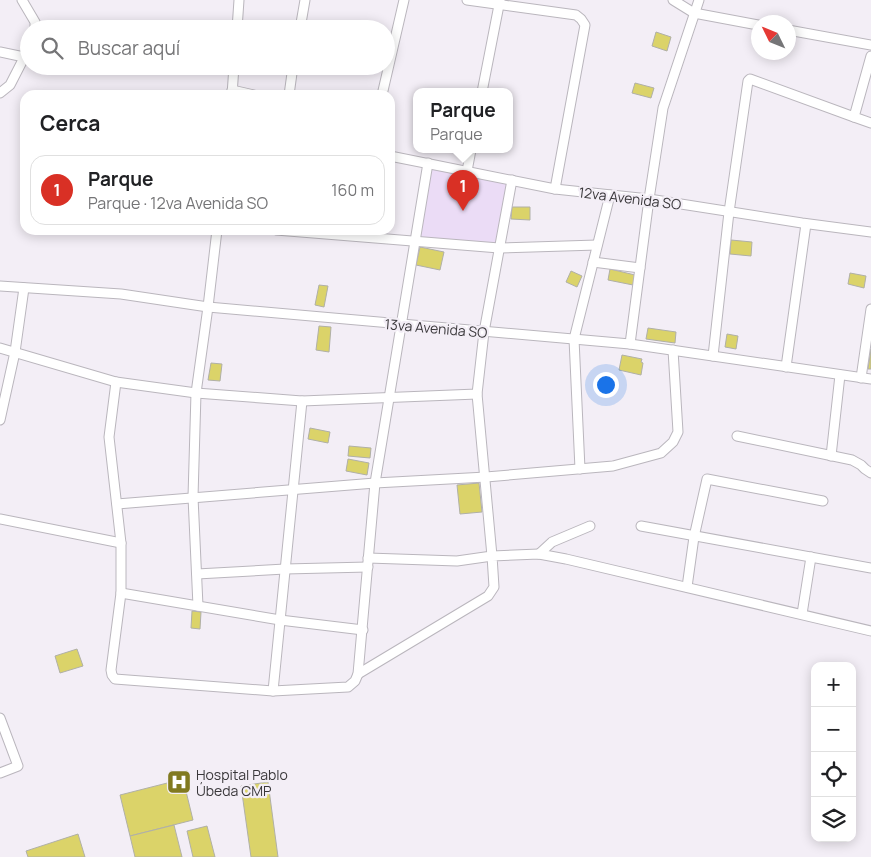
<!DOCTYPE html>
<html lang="es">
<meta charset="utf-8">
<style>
:root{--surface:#fff;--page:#f2f2f2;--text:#202124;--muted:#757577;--line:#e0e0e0;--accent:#d93025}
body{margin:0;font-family:Manrope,sans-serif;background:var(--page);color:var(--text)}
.controls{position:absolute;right:15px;bottom:15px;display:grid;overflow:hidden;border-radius:10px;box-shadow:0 2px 12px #0003}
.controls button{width:45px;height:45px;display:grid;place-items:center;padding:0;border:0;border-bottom:1px solid var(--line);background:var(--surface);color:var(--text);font:25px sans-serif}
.compass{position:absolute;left:751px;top:15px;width:45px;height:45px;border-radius:50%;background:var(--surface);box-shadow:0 2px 12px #0003;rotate:313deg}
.you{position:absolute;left:605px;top:384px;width:18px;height:18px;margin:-12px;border:4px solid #fff;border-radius:50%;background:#1a73e8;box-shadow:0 0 0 8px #1a73e833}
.badge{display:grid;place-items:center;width:32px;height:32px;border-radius:50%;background:var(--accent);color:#fff;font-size:16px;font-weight:700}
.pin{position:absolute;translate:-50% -41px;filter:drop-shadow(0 1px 2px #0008)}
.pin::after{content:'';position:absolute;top:26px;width:18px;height:15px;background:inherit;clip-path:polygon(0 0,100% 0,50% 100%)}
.popup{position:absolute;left:413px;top:88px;width:100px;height:65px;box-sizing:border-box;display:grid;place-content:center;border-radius:10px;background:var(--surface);filter:drop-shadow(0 1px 4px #0005);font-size:16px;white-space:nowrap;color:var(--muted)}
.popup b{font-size:19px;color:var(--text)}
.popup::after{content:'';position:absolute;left:50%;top:100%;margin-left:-10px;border:10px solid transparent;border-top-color:var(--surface)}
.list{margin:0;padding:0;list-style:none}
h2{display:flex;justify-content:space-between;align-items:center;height:65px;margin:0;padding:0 20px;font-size:21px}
h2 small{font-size:16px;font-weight:400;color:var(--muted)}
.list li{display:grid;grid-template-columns:32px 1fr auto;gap:15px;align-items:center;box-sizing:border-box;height:70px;margin:0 10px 10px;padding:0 10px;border:1px solid var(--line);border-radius:15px}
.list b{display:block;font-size:19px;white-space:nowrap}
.list p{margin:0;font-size:16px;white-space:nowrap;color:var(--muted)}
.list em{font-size:16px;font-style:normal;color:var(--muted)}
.icon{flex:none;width:28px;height:28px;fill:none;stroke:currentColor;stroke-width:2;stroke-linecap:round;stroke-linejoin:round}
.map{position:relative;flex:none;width:871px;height:857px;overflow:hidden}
.search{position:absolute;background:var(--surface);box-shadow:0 2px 12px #0003;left:20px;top:20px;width:375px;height:55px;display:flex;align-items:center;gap:12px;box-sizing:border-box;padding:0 18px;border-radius:28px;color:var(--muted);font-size:19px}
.panel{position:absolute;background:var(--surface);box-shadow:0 2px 12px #0003;left:20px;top:90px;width:375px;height:145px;border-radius:15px}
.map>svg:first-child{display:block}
.green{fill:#ebdcf6}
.building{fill:#dbd369;stroke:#b0b0a7}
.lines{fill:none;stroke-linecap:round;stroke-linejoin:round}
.street-casing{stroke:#bab6bd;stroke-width:11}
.street{stroke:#fff;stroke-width:9}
.labels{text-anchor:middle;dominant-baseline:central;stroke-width:4.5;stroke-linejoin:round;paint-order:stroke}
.street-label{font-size:14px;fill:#3a383b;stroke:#f3eef6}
.poi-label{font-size:14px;fill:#3a383b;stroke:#f3eef6;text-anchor:start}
</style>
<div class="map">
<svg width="871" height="857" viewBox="0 0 871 857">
<rect width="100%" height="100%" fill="#f3eef6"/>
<path class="green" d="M428,163L512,180L499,248L415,241Z"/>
<g class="building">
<path d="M656,32L671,37L667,51L652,46Z"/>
<path d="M635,83L654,88L651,98L632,93Z"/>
<path d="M512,207H530V220L511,219Z"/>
<path d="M731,240L752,242L751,256L730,254Z"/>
<path d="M420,247L444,252L440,270L416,265Z"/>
<path d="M610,269L635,275L633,285L608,280Z"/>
<path d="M571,271L582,276L577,287L566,282Z"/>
<path d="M850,273L866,276L864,288L848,284Z"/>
<path d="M319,285L328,286L324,307L315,305Z"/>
<path d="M319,326L331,327L329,352L316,350Z"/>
<path d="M648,328L676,332L675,343L646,339Z"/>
<path d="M727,334L738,336L736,349L725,347Z"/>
<path d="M871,349V369H868Z"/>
<path d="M622,355L642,359L641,362L643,363L641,375L619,370Z"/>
<path d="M211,363L222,364L220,381L208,380Z"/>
<path d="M310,428L330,432L328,443L308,439Z"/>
<path d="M349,446L371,448L370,458L348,456Z"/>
<path d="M348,459L369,463L367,475L346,471Z"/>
<path d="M479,483L482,512L460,514L457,485Z"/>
<path d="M192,611L201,612L200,629L191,628Z"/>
<path d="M77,649L83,666L60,673L55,656Z"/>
<path d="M183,779L193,820L130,836L120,795Z"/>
<path d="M268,782L278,857H251L241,786Z"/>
<path d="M174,825L182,857H135L130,836Z"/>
<path d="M207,826L215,857H193L187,831Z"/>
<path d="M78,834L85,857H28L26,851Z"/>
</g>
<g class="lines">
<defs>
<g id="street">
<path d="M22,0L35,22V29"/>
<path d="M467,0L576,15L581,19L585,25L555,189"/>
<path d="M673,0L694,13L758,25"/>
<path d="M237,29L239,0"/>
<path d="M300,29L305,0"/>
<path d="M788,30L871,45"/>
<path d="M0,52L24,57"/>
<path d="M871,56L854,117L871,123"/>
<path d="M232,90L254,95"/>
<path d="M482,92L500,0"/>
<path d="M0,93L10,85L29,48"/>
<path d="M232,95L234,66"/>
<path d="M289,95L293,66"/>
<path d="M382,95L404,0"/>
<path d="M390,156L555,189L649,199L802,223L871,232"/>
<path d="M467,171L471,150"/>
<path d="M276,230L499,248L597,245"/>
<path d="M593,262L640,268"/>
<path d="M0,286L121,294L208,307L630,344L871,379"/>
<path d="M630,344L649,199L663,108L699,0"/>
<path d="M0,348L116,382L196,393L302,401L477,394L484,332L512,180"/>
<path d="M713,356L729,212L748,81L750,79L854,117"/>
<path d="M786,367L806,224"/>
<path d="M861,378L871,309"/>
<path d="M116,382L109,437L121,543V593L111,670L112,675L115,679L273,691L348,687L355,681L358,674L375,483L428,163"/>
<path d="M0,420L15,352L24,288"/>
<path d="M737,436L852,460L861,465L865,469L871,473"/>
<path d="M831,456L840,375"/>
<path d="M580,469L574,339L610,195"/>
<path d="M117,504L375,483L486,477L613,466L661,453L673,442L678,432L673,350"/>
<path d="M0,519L121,543"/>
<path d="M641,526L871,568"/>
<path d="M539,554L552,542L590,526"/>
<path d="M368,558L457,561L492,556L477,394"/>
<path d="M197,574L285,569L368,567"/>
<path d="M687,587L694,537L707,479L823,501"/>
<path d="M121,593L280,620L363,630"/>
<path d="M198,606L193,497L196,393L208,307L217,230"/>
<path d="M802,614L811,557"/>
<path d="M358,674L488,596L494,587L492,556L539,554L566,559L871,631"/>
<path d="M273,691L302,401"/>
<path d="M0,718L18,766L0,773"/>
</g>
</defs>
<use href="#street" class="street-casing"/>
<use href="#street" class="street"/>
</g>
<defs>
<symbol id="hospital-square" viewBox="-11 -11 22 22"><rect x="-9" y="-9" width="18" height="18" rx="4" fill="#817a20" stroke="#f3eef6"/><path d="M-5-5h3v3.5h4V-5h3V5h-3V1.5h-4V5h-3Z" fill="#fff"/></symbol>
</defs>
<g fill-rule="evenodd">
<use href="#hospital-square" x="165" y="768" width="28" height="28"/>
</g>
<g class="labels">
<g class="street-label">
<text transform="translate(630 198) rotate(7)">12va Avenida SO</text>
<text transform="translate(436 328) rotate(5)">13va Avenida SO</text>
</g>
<g class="poi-label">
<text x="196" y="774">Hospital Pablo<tspan x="196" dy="16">Úbeda CMP</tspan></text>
</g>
</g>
</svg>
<div class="controls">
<button>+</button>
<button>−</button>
<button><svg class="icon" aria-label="locate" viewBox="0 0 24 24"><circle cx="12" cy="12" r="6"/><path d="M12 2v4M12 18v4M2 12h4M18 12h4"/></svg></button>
<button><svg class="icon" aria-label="layers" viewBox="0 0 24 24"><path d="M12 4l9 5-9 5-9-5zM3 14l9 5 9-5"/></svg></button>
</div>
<svg class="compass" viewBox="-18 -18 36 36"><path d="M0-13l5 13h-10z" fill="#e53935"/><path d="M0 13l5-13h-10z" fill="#757577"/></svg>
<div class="you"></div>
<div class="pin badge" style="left:463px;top:211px">1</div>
<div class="popup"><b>Parque</b>Parque</div>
<div class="search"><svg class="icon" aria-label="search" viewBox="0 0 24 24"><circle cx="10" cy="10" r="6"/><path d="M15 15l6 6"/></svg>Buscar aquí</div>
<section class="panel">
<h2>Cerca<small></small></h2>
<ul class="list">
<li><span class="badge">1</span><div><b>Parque</b><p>Parque · 12va Avenida SO</p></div><em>160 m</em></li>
</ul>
</section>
</div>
